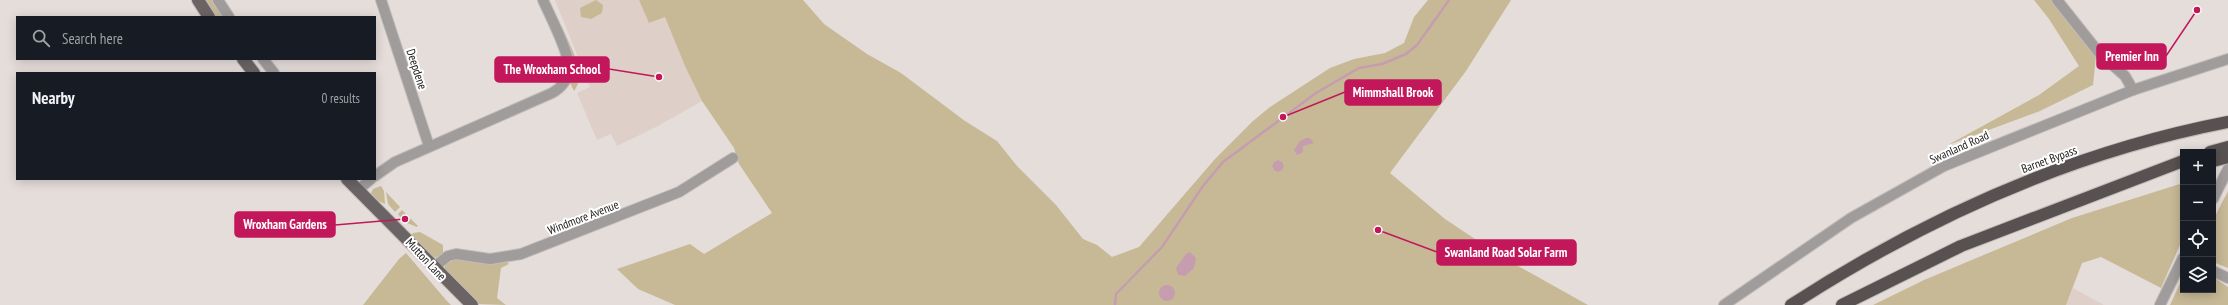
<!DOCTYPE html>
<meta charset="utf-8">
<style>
:root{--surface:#171b24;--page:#242831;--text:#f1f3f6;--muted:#9ea1a6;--line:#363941}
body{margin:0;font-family:"PT Sans Narrow",sans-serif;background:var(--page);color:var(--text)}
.controls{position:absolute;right:12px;bottom:12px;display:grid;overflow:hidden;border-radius:0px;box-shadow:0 2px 10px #0003}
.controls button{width:36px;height:36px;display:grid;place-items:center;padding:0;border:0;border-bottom:1px solid var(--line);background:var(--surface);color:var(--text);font:20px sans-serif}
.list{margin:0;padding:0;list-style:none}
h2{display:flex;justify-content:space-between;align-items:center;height:52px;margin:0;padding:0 16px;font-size:17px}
h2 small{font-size:13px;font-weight:400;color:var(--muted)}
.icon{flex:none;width:22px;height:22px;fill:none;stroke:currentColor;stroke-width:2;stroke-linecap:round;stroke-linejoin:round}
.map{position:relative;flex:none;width:2228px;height:305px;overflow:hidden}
.search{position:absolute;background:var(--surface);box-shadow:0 2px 10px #0003;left:16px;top:16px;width:360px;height:44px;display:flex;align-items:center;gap:10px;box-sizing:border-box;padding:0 14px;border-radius:0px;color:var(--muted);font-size:15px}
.panel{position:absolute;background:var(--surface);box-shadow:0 2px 10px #0003;left:16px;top:72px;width:360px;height:108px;border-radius:0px}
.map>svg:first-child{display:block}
.built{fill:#dfcfc9}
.green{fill:#c7b996}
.water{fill:#c59daf}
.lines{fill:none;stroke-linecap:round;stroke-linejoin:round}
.stream{stroke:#c59daf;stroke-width:2.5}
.minor-casing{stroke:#c2bbb8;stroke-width:12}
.major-casing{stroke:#c2bbb8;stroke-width:14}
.highway-casing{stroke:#c2bbb8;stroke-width:14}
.minor{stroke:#a09c9c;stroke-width:10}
.major{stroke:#6b6465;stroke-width:12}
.highway{stroke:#585151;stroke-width:12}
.labels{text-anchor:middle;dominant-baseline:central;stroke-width:4;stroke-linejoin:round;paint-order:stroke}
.street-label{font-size:12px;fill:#23201f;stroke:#fff}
.leader{fill:none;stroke:#c2185b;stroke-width:1.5}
.callout-dot{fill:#c2185b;stroke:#fff;stroke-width:1.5}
.callout{fill:#c2185b;stroke:#c2185b;stroke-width:1.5}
.callout-label{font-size:13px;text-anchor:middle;font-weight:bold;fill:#fff}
</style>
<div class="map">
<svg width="2228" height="305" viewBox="0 0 2228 305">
<rect width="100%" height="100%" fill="#e5ddda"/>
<g class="built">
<path d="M555,0H788L702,101L658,126L617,146L611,134L597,140L577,93L590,87Z"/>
<path d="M2073,288L2104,305H2066Z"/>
</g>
<g class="green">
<path d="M203,0H213L225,17H214Z"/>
<path d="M596,0L603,5L602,13L591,19L581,17L580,8Z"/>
<path d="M639,0H803L824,24L867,54L901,73L965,121L997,141L1017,166L1056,205L1083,239L1097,245L1112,257L1139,247L1215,159L1253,121L1270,107L1330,68L1354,59L1385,53L1404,43L1414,17L1428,0H1511L1466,71L1390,173L1445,219L1502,257L1588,305H675L638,289L617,269L690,244L704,254L772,213L739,164L734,148L702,101L685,66L665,17L649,23Z"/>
<path d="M2034,0H2054L2096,56L2093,85L2040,111L1948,145L2039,95L2079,66L2049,19Z"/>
<path d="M562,27C569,44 588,74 574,91L570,83L573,75L558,28Z"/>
<path d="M2183,183V238L2161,288L2101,257L2082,263L2066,305H1873L1924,280L2072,218Z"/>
<path d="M381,186L384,191L385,204L376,200L371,193L373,189Z"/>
<path d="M2228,191V268L2213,262V220Z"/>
<path d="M386,192L400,207L395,212L388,204Z"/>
<path d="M402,210L418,226L417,227L407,223L404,216L401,218L398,214Z"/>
<path d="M420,232L443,245V255L433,258L411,236L413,233Z"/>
<path d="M406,253L446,300L451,305H363L399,259Z"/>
<path d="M455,259L507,261L509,264L501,268L497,298L506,305L477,304L445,271V265Z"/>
<path d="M2183,277V290H2213V277L2228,287V305H2170Z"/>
</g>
<g class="water">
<path d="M1306,138H1310L1314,143L1303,146V152L1297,155L1294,150L1300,141Z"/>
<circle cx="1278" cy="166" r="5.5"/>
<path d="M1190,252L1196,258L1194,268L1185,276L1178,275L1176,268L1186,254Z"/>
<circle cx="1167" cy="293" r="8"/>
</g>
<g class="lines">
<path class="stream" d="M1115,305L1116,294L1162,247L1203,186L1223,162L1316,93L1359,68L1382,64L1406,54L1417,45L1449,0"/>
<defs>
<g id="minor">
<path d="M218,0L229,17"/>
<path d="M381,0L429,146"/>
<path d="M2057,0L2100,54L2125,76L2133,90"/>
<path d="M263,59L274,73"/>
<path d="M375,176L395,162L552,93C561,88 569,79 569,68C569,52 550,16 543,0"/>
<path d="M358,190L371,179"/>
<path d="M2213,199L2228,169"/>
<path d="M434,267L448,256L456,254L490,259L521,254L679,192L733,158"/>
<path d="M2213,271L2228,278"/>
<path d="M1724,305L1851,218L1944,166L2133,90L2228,59"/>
<path d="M2160,305L2183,258"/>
</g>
<g id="major">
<path d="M198,0L209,17"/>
<path d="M243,59L254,73"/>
<path d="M347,179L472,305"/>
</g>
<g id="highway">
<path d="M2210,152L2228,147"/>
<path d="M2213,161L2228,157"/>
<path d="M1791,305C1924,219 2072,152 2228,122"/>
<path d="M1842,305L1961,246L2183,161"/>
</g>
</defs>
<use href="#minor" class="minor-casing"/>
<use href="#major" class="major-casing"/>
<use href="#highway" class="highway-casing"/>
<use href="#minor" class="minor"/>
<use href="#major" class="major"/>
<use href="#highway" class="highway"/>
</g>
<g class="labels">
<g class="street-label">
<text transform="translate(417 69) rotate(72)">Deepdene</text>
<text transform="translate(1959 147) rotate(-24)">Swanland Road</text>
<text transform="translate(2049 159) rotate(-20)">Barnet Bypass</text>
<text transform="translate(583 217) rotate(-21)">Windmore Avenue</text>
<text transform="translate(426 259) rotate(47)">Mutton Lane</text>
</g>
</g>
<path class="leader" d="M2197 10L2166 56M659 77L609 69M1283 117L1345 92M405 219L335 225M1378 230L1437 252"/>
<g class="callout-dot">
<circle cx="2197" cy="10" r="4"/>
<circle cx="659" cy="77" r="4"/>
<circle cx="1283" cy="117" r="4"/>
<circle cx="405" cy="219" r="4"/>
<circle cx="1378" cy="230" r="4"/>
</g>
<g class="callout">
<rect x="2097" y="44" width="69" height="25" rx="4"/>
<rect x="495" y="57" width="114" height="25" rx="4"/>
<rect x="1345" y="80" width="96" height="25" rx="4"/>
<rect x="235" y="212" width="100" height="25" rx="4"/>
<rect x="1437" y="240" width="139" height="25" rx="4"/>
</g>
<g class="callout-label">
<text x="2132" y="61">Premier Inn</text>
<text x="552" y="74">The Wroxham School</text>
<text x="1393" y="97">Mimmshall Brook</text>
<text x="285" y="229">Wroxham Gardens</text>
<text x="1506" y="257">Swanland Road Solar Farm</text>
</g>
</svg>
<div class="controls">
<button>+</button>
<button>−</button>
<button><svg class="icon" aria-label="locate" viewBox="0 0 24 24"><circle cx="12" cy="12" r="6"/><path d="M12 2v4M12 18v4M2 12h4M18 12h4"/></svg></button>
<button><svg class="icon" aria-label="layers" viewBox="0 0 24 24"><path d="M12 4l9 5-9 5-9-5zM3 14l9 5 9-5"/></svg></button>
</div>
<div class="search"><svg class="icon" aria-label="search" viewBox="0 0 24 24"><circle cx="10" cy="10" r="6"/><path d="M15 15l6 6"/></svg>Search here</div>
<section class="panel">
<h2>Nearby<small>0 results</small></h2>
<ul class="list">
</ul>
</section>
</div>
